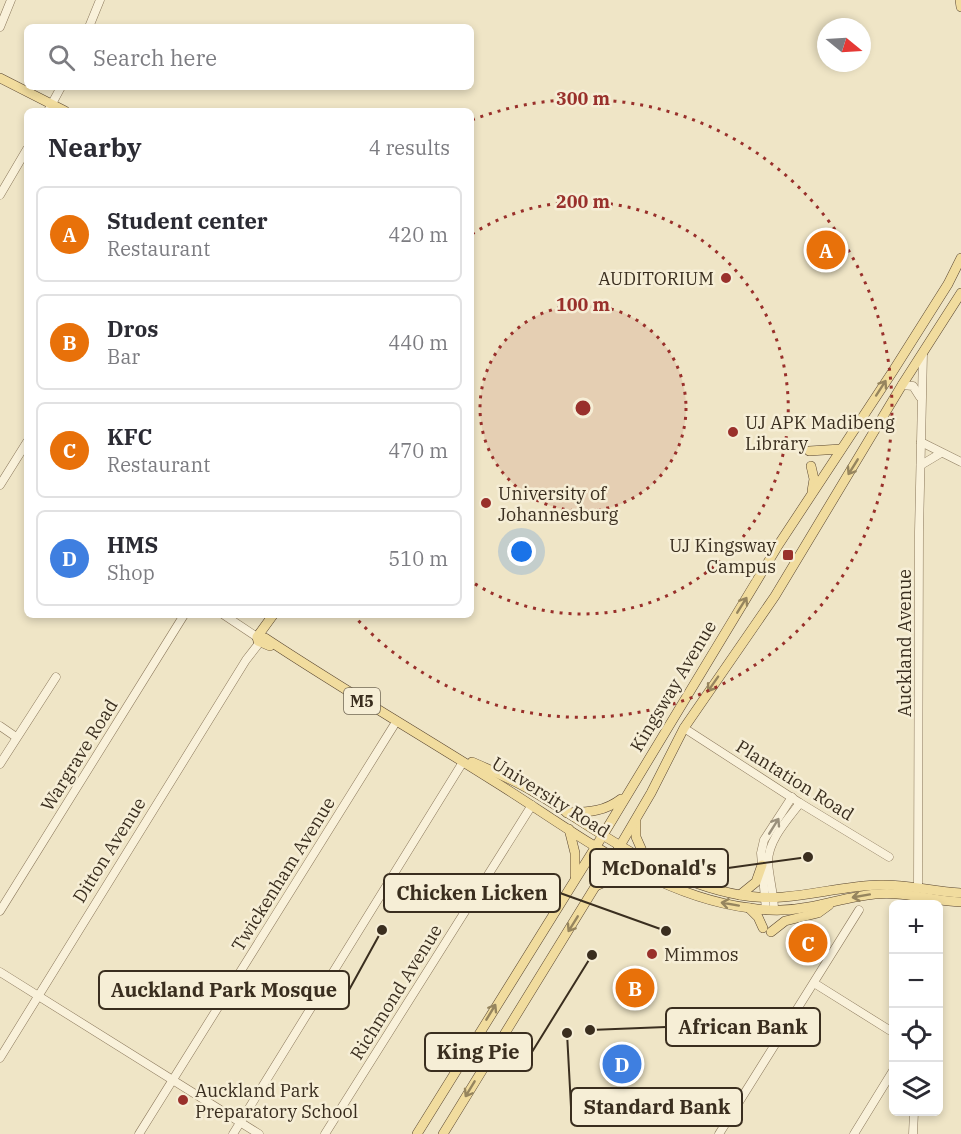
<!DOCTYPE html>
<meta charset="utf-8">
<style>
:root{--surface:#fff;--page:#f7f7f7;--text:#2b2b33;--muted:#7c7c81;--line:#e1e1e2;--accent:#ea580c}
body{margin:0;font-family:"IBM Plex Serif",serif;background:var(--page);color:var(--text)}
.controls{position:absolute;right:18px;bottom:18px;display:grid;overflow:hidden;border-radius:9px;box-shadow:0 3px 9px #0003}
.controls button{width:54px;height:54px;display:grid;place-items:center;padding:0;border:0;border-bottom:2px solid var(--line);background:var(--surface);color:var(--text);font:30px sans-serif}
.compass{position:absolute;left:817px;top:18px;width:54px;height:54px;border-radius:50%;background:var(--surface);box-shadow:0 3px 9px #0003;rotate:108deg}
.you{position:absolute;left:522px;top:552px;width:21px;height:21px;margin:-15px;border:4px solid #fff;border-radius:50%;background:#1a73e8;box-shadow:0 0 0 9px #1a73e833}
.badge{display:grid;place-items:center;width:39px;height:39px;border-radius:50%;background:var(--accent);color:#fff;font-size:20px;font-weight:700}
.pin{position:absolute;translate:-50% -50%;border:3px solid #fff;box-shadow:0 2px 6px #0006}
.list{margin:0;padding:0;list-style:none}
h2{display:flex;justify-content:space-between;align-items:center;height:78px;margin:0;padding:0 24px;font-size:26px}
h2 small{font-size:20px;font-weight:400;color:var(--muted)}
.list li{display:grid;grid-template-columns:39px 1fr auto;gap:18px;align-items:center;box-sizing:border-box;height:96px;margin:0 12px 12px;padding:0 12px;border:2px solid var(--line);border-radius:9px}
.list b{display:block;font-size:22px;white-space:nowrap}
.list p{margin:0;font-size:20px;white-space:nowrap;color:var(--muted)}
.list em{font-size:20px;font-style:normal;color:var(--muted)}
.icon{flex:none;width:33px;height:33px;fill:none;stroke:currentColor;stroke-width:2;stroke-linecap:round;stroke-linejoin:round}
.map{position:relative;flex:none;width:961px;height:1134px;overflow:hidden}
.search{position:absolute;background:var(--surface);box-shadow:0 3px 9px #0003;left:24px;top:24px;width:450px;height:66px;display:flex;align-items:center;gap:15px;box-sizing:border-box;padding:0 21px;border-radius:9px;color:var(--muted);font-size:22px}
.panel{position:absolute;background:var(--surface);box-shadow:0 3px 9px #0003;left:24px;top:108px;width:450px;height:510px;border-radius:9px}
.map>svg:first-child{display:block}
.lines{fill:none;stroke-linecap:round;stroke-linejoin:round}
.minor-casing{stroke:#8a775b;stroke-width:9}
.major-casing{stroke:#584530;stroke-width:10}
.minor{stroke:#f9f1da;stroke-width:8}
.major{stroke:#f1dc9e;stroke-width:9}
.oneway{stroke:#96855e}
.oneway2{stroke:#9a907c}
.ring{fill:none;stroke:#99302b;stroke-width:3;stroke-dasharray:3 6}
.poi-dot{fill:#99302b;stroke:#f6eed6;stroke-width:2}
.labels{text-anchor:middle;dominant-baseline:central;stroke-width:5;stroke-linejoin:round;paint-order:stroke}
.shield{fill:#f6eed6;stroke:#726856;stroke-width:1.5}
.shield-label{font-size:16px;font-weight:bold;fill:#3a2e1f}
.poi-label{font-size:18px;fill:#3a2e1f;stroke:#f6eed6;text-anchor:start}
.street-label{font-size:18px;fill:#3a2e1f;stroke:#f6eed6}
.centre{fill:#99302b;stroke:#f6eed6;stroke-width:3}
.ring-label{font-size:18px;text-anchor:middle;font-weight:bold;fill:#99302b;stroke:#f6eed6;stroke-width:5;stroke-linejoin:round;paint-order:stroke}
.leader{fill:none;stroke:#3a2e1f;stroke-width:2}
.callout-dot{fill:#3a2e1f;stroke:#f6eed6;stroke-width:2}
.callout{fill:#f6eed6;stroke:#3a2e1f;stroke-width:2}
.callout-label{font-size:20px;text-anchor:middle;font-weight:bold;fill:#3a2e1f}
</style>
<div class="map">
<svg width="961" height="1134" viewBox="0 0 961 1134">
<rect width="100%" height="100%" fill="#efe5c6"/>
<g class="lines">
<defs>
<g id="minor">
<path d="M0,27L11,0"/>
<path d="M89,27L100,0"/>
<path d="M48,111L61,87"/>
<path d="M0,195L27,149"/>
<path d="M902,385L913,386L920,397"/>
<path d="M921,442L961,462"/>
<path d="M921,465L941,453"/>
<path d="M0,485L27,442"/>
<path d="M224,615L257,637"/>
<path d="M0,726L16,737"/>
<path d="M684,728L800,803L889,857"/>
<path d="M0,764L56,677"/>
<path d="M918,888L919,532L923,353"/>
<path d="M766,910L761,853L764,840L792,797"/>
<path d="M774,910C774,894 769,878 768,862C768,840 788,819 800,803"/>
<path d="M0,911L184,615"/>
<path d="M0,972L259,1134"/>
<path d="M814,983L894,1033"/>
<path d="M0,1058L246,660L260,642"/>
<path d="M139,1134L396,722"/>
<path d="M233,1134L463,762"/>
<path d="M325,1134L532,805"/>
<path d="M719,1134L859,910"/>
<path d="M854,1134L894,1069"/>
<path d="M913,1134L914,1112"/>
</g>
<g id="major">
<path d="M960,0L961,7"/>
<path d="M0,78L65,111"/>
<path d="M809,451L841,449"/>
<path d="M811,466L814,479L812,491"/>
<path d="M265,638C339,687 416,732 492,780C573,830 653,896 750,908C769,911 789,911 809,907C831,903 853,896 875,894C905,891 932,901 961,902"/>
<path d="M270,646L258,641L257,637L273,615"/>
<path d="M472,762C493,771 514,780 534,792C600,831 661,881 740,895C788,904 832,886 880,885C907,884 934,892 961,893"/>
<path d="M567,813C588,812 604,812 621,799"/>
<path d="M636,821V837L647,862"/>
<path d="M569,829L575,853V876"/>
<path d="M596,886L614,878L648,876"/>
<path d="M740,895L756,882L762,865"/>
<path d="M749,908L758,917L763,928"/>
<path d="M771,932L785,921L818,913L829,905"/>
<path d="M417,1134L603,835L779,544L893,371L948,284L961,258"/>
<path d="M443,1134L614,856L651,793L684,728L775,596L902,385L961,293"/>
</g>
</defs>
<use href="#minor" class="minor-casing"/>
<use href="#major" class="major-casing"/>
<use href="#minor" class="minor"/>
<use href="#major" class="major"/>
</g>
<defs><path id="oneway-shaft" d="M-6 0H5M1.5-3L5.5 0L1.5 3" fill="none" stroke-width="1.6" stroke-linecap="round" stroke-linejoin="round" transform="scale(1.5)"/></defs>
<g class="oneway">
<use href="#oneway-shaft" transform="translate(881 388) rotate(-57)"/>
<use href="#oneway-shaft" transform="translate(853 467) rotate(122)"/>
<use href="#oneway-shaft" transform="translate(742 605) rotate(-58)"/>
<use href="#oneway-shaft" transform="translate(713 684) rotate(125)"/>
<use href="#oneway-shaft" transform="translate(861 896) rotate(170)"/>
<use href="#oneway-shaft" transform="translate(730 904) rotate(-170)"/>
<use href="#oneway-shaft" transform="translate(573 924) rotate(122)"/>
<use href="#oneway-shaft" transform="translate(491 1012) rotate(-59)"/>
<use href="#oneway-shaft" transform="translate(470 1089) rotate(121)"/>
</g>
<use class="oneway2" href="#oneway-shaft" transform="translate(774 826) rotate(-58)"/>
<circle cx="583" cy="408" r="103" fill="#99302b" fill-opacity=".12"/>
<g class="ring">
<circle cx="583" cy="408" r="103"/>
<path d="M472 234A206 206 0 1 1 472 582"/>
<path d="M472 120A309 309 0 1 1 355 617"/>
</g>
<g class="poi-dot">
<circle cx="726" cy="278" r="6"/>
<circle cx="733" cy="432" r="6"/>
<circle cx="486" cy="503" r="6"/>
<rect x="782" y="549" width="12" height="12" rx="3"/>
<circle cx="652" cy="954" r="6"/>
<circle cx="183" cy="1100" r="6"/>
</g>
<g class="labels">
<rect class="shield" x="344" y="688" width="36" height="26" rx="4.5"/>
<g class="shield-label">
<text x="362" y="701">M5</text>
</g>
<g class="poi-label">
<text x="714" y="278" text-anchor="end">AUDITORIUM</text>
<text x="745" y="422">UJ APK Madibeng<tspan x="745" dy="21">Library</tspan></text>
<text x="498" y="493">University of<tspan x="498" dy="21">Johannesburg</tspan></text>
<text x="776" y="545" text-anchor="end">UJ Kingsway<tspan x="776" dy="21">Campus</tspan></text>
<text x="664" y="954">Mimmos</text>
<text x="195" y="1090">Auckland Park<tspan x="195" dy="21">Preparatory School</tspan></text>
</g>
<g class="street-label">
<text transform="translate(904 643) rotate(-90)">Auckland Avenue</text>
<text transform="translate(673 686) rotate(-59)">Kingsway Avenue</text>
<text transform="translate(79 755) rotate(-58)">Wargrave Road</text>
<text transform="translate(795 780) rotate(32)">Plantation Road</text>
<text transform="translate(551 797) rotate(32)">University Road</text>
<text transform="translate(109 850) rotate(-58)">Ditton Avenue</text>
<text transform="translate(283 874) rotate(-58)">Twickenham Avenue</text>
<text transform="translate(396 992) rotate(-58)">Richmond Avenue</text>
</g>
</g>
<circle cx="583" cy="408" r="9" class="centre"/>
<g class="ring-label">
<text x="583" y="105">300 m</text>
<text x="583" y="208">200 m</text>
<text x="583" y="311">100 m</text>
</g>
<path class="leader" d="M808 857L728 868M666 931L560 893M382 930L349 990M590 1030L666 1027M592 955L532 1052M567 1033L571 1107"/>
<g class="callout-dot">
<circle cx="808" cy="857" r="6"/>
<circle cx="666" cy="931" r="6"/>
<circle cx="382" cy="930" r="6"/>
<circle cx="590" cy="1030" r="6"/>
<circle cx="592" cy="955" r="6"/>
<circle cx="567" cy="1033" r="6"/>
</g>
<g class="callout">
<rect x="590" y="849" width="138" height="38" rx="6"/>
<rect x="384" y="874" width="176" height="38" rx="6"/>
<rect x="99" y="971" width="250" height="38" rx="6"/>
<rect x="666" y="1008" width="154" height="38" rx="6"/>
<rect x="425" y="1033" width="107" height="38" rx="6"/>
<rect x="571" y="1088" width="171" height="38" rx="6"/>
</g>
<g class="callout-label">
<text x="659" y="875">McDonald's</text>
<text x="472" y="900">Chicken Licken</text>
<text x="224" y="997">Auckland Park Mosque</text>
<text x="743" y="1034">African Bank</text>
<text x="478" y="1059">King Pie</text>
<text x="657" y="1114">Standard Bank</text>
</g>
</svg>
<div class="controls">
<button>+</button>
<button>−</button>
<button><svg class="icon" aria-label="locate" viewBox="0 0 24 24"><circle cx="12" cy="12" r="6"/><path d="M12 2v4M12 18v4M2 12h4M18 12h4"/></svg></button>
<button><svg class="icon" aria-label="layers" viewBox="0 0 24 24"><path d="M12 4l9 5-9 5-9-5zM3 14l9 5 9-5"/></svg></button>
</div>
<svg class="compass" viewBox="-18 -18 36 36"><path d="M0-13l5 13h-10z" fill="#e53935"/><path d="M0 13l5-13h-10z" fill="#7c7c81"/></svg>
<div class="you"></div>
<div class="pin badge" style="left:826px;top:250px;background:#e8710a">A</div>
<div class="pin badge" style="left:635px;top:988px;background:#e8710a">B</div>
<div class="pin badge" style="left:808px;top:943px;background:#e8710a">C</div>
<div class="pin badge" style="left:622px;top:1064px;background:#3f7fe0">D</div>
<div class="search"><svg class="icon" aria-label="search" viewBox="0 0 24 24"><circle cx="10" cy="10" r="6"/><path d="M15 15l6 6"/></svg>Search here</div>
<section class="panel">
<h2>Nearby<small>4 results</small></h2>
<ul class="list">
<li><span class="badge" style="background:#e8710a">A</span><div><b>Student center</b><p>Restaurant</p></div><em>420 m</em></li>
<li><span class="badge" style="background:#e8710a">B</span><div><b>Dros</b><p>Bar</p></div><em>440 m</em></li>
<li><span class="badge" style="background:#e8710a">C</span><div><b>KFC</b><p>Restaurant</p></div><em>470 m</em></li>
<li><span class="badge" style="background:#3f7fe0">D</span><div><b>HMS</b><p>Shop</p></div><em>510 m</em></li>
</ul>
</section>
</div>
